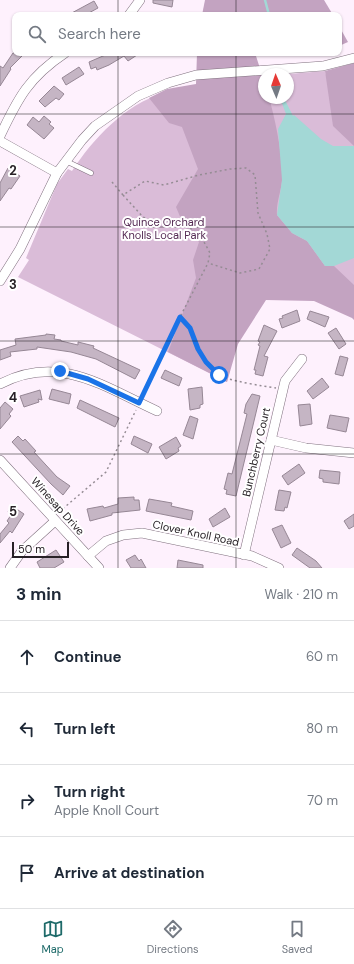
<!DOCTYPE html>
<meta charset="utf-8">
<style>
:root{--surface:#fff;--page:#f2f2f3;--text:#1f2937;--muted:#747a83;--line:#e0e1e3;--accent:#1e6a69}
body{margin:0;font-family:"DM Sans",sans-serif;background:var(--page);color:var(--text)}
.compass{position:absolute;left:258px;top:68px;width:36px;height:36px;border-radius:50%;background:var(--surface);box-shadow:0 1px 3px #0004;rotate:358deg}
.scale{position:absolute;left:12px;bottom:10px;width:57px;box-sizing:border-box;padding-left:4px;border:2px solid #272126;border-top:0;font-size:11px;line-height:14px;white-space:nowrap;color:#272126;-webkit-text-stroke:3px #fff;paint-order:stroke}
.stop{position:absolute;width:12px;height:12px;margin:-9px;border:3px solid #1a73e8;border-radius:50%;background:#fff}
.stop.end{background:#1a73e8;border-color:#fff;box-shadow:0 1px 4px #0008}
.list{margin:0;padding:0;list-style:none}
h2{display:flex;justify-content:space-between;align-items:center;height:52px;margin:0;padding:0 16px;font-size:17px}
h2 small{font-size:13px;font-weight:400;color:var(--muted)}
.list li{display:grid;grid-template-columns:26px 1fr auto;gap:12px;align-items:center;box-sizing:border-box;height:72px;padding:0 16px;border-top:1px solid var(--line)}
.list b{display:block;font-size:15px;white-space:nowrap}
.list p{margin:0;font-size:13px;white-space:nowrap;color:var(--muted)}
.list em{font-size:13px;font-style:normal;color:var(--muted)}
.icon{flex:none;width:22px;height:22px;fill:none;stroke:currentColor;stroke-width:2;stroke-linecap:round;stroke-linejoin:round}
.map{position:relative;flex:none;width:354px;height:568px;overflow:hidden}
.search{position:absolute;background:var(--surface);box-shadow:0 1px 3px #0004;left:12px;right:12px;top:12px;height:44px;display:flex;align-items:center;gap:10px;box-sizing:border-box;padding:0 14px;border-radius:8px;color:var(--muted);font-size:15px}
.sheet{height:340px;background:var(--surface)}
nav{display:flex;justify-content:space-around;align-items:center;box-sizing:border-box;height:56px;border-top:1px solid var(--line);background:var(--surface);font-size:11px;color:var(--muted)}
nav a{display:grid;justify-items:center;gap:2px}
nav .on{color:var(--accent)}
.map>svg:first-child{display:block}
.green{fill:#dabcd8}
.forest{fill:#c3a3c1}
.water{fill:#a3d8d6}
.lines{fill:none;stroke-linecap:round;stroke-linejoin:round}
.stream{stroke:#a3d8d6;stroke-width:2.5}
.building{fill:#c5b5c4;stroke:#968795}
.lane-casing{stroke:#80717f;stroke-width:5.5}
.street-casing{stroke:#80717f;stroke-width:10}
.path{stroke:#958c94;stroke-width:1.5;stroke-dasharray:2 3;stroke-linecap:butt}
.lane{stroke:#fff;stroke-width:4.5}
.street{stroke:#fff;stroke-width:9}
.route{stroke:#1a73e8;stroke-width:5}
.grid{fill:none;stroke:#272126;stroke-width:1;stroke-opacity:0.55}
.labels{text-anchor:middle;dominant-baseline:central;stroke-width:4;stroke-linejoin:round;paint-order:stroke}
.park-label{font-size:11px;fill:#542a53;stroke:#fff}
.street-label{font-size:11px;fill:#272126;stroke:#fff}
.grid-label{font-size:13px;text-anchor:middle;font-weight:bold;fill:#272126;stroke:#fff;stroke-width:4;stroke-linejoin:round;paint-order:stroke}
</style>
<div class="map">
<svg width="354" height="568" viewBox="0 0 354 568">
<rect width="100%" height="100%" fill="#fef1fd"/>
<path class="green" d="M354,68V308L275,285L236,344L227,382L18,277L29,260L26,258L57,184L68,169L72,171C93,139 125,104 164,93C173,91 184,90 194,89C217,86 240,82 263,79L264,76V98H288V74L325,71L326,75Z"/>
<g class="forest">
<path d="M205,0H324L333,15H202Z"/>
<path d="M339,26L348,42L339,46Z"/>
<path d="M197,53H322L256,56L264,81V98H269C275,117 284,162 282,181C281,192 276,203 277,215L292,233L307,241L325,266H334L354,285V320L352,318L314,301L266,300L238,344L227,382L168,352L196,278L193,260L199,242L184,226L176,207L198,169L182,127L169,123L149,98L167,89L196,84Z"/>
<path d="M354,63V146L333,126L325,71Z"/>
</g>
<path class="water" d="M280,98H284L293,116L294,115L321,139L333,146H354V258L334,266H325L307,241L292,233L277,215L282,180L278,129L286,114Z"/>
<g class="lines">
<path class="stream" d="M265,0L269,15"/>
</g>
<g class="building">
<path d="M153,0H173L172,7L153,3Z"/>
<path d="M94,1L98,8L85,15H68Z"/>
<path d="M13,53H25L10,68L11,69L0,86V66L3,68Z"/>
<path d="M110,53H140L128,61L124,56L109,65L97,70L96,67L91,69L89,62Z"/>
<path d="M79,67L84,74L66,85L62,78Z"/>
<path d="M54,86L64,94L59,100L56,98L45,107L39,101Z"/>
<path d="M44,116L51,122L49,124L54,128L44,139L27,125L33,117L39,122Z"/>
<path d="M8,168L20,176L11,189L9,188L0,201V183Z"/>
<path d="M297,310L300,321L282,328L279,319L283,318L282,316Z"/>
<path d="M310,311L329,317L325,327L307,319Z"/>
<path d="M264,325L277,331L264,356L268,357L263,376L255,374L256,370H254L260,346L258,345L260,342L258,341Z"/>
<path d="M336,328L346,344L339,349L328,333Z"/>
<path d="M46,334L55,335L54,339L61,340V341L78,345V342L94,346L93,348L140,370L135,379L96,359L71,352L37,347V349L10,352L11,356L0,360V350L16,345L15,339L46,335Z"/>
<path d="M340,356L348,358L343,376L335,374Z"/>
<path d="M165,370L182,378L179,386L161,378Z"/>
<path d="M322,378L329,387L313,399L307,391Z"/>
<path d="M202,387L203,404L200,405V408L190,410L188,389Z"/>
<path d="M52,389L71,394L69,404L49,399Z"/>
<path d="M40,390L42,400L38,399L39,402L24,407L20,396Z"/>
<path d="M252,394L260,396L236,496L226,494L227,490L224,489L228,473L232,474L247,414L244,413L246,404Z"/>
<path d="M80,400L119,418L115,427L77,408Z"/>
<path d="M5,402L13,409L9,414L11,416L0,429V408Z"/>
<path d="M310,404L312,424L300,426L298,405Z"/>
<path d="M330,415L349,418L346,432L327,428Z"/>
<path d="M190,416L198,419L193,439L183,435Z"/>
<path d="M18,436L23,441L25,439L36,451L34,452L57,477L70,486L63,495L51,484L12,442Z"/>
<path d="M134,436L152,444L148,453L131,444Z"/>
<path d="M176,437L181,446L178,448L179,451L166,459L159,447Z"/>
<path d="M299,464L305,473L288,485L282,476Z"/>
<path d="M320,470L340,472L339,484L323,482V479L319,478Z"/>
<path d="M279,490L291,492L287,508L285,507L284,511L275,510Z"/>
<path d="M134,497V500H139L140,510L112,513V515L90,521L87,509L103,506L104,508L118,504V498Z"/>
<path d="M149,499L172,503L171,506L193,511L191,520L146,511Z"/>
<path d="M12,506L24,514L12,533L10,531L0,543V534L9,523L7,521L11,515L8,512Z"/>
<path d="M225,508L230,517L213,527L209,519Z"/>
<path d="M354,514V526L349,529L344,521Z"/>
<path d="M282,525L291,543L281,548L272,529Z"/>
<path d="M297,548L316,561L322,568H310L292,555Z"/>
<path d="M56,550L64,562L54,568H40L37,562Z"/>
<path d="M135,555L139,561L141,559L146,568H131L126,560Z"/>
<path d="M178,560L203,565V568H177Z"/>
</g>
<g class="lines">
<defs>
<path id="lane" d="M66,161L91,173"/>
<g id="street">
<path d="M129,15L140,0"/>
<path d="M0,136C18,98 29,77 65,53"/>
<path d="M0,141L57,173"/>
<path d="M0,281L20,249L57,173L82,140L95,126L138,96L168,83L196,75L323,66L354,58"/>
<path d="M0,384C59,353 104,387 157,411"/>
<path d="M271,440L306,448L354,453"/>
<path d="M0,460L99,568"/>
<path d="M244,555L285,381L302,359"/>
<path d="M88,556L106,541L123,535L142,533L252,556L279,568"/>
<path d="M10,568L22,551L55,521"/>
</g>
</defs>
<use href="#lane" class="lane-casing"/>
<use href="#street" class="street-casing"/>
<g class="path">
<path d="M112,182L123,195L145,181L164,185L199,175L230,169L246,168L255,175L258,213L267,234L270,249L259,269L240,273L208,263"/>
<path d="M123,195L143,217L155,222L174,221L185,223L203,240L210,253L208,263L180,317"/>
<path d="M143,396L180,317C192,329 192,334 198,349C201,358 211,369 219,375C229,381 263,386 276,388"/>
<path d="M59,512L106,472L136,410"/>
</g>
<use href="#lane" class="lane"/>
<use href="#street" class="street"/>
</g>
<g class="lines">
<path class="route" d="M60,371L88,379L139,403L180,317L190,328L198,349L206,362L219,375"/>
</g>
<path class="grid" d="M118,0V15M236,0V15M118,53V568M236,53V568M0,114H354M0,227H354M0,341H354M0,454H354"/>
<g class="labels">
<g class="park-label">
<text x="164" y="222">Quince Orchard<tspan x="164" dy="13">Knolls Local Park</tspan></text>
</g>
<g class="street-label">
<text transform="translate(256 452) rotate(-77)">Bunchberry Court</text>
<text transform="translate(58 506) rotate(48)">Winesap Drive</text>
<text transform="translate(196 533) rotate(12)">Clover Knoll Road</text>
</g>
</g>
<g class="grid-label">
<text x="13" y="175">2</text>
<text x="13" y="289">3</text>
<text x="13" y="402">4</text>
<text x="13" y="516">5</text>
</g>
</svg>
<svg class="compass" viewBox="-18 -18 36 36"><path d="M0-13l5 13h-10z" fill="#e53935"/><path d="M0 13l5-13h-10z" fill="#747a83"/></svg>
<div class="scale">50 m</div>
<div class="stop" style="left:219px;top:375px"></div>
<div class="stop end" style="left:60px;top:371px"></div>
<div class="search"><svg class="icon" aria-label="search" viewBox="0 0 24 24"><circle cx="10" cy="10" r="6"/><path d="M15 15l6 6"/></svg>Search here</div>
</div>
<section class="sheet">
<h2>3 min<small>Walk · 210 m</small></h2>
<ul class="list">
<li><svg class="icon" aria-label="ahead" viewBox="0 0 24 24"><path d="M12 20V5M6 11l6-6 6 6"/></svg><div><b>Continue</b></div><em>60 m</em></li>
<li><svg class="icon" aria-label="left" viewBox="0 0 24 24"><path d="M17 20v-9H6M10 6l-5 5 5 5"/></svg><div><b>Turn left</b></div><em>80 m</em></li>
<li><svg class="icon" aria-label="right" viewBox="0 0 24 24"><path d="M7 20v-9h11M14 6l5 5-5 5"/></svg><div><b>Turn right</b><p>Apple Knoll Court</p></div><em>70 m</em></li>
<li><svg class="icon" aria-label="arrive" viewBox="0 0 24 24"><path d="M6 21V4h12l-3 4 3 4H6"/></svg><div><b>Arrive at destination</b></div></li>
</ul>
</section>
<nav>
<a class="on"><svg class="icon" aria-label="map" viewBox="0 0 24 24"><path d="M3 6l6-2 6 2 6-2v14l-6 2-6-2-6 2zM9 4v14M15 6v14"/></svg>Map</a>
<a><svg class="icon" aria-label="directions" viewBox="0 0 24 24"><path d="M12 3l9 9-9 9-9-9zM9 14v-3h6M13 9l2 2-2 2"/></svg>Directions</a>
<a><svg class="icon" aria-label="saved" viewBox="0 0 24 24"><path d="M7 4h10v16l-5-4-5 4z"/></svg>Saved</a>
</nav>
